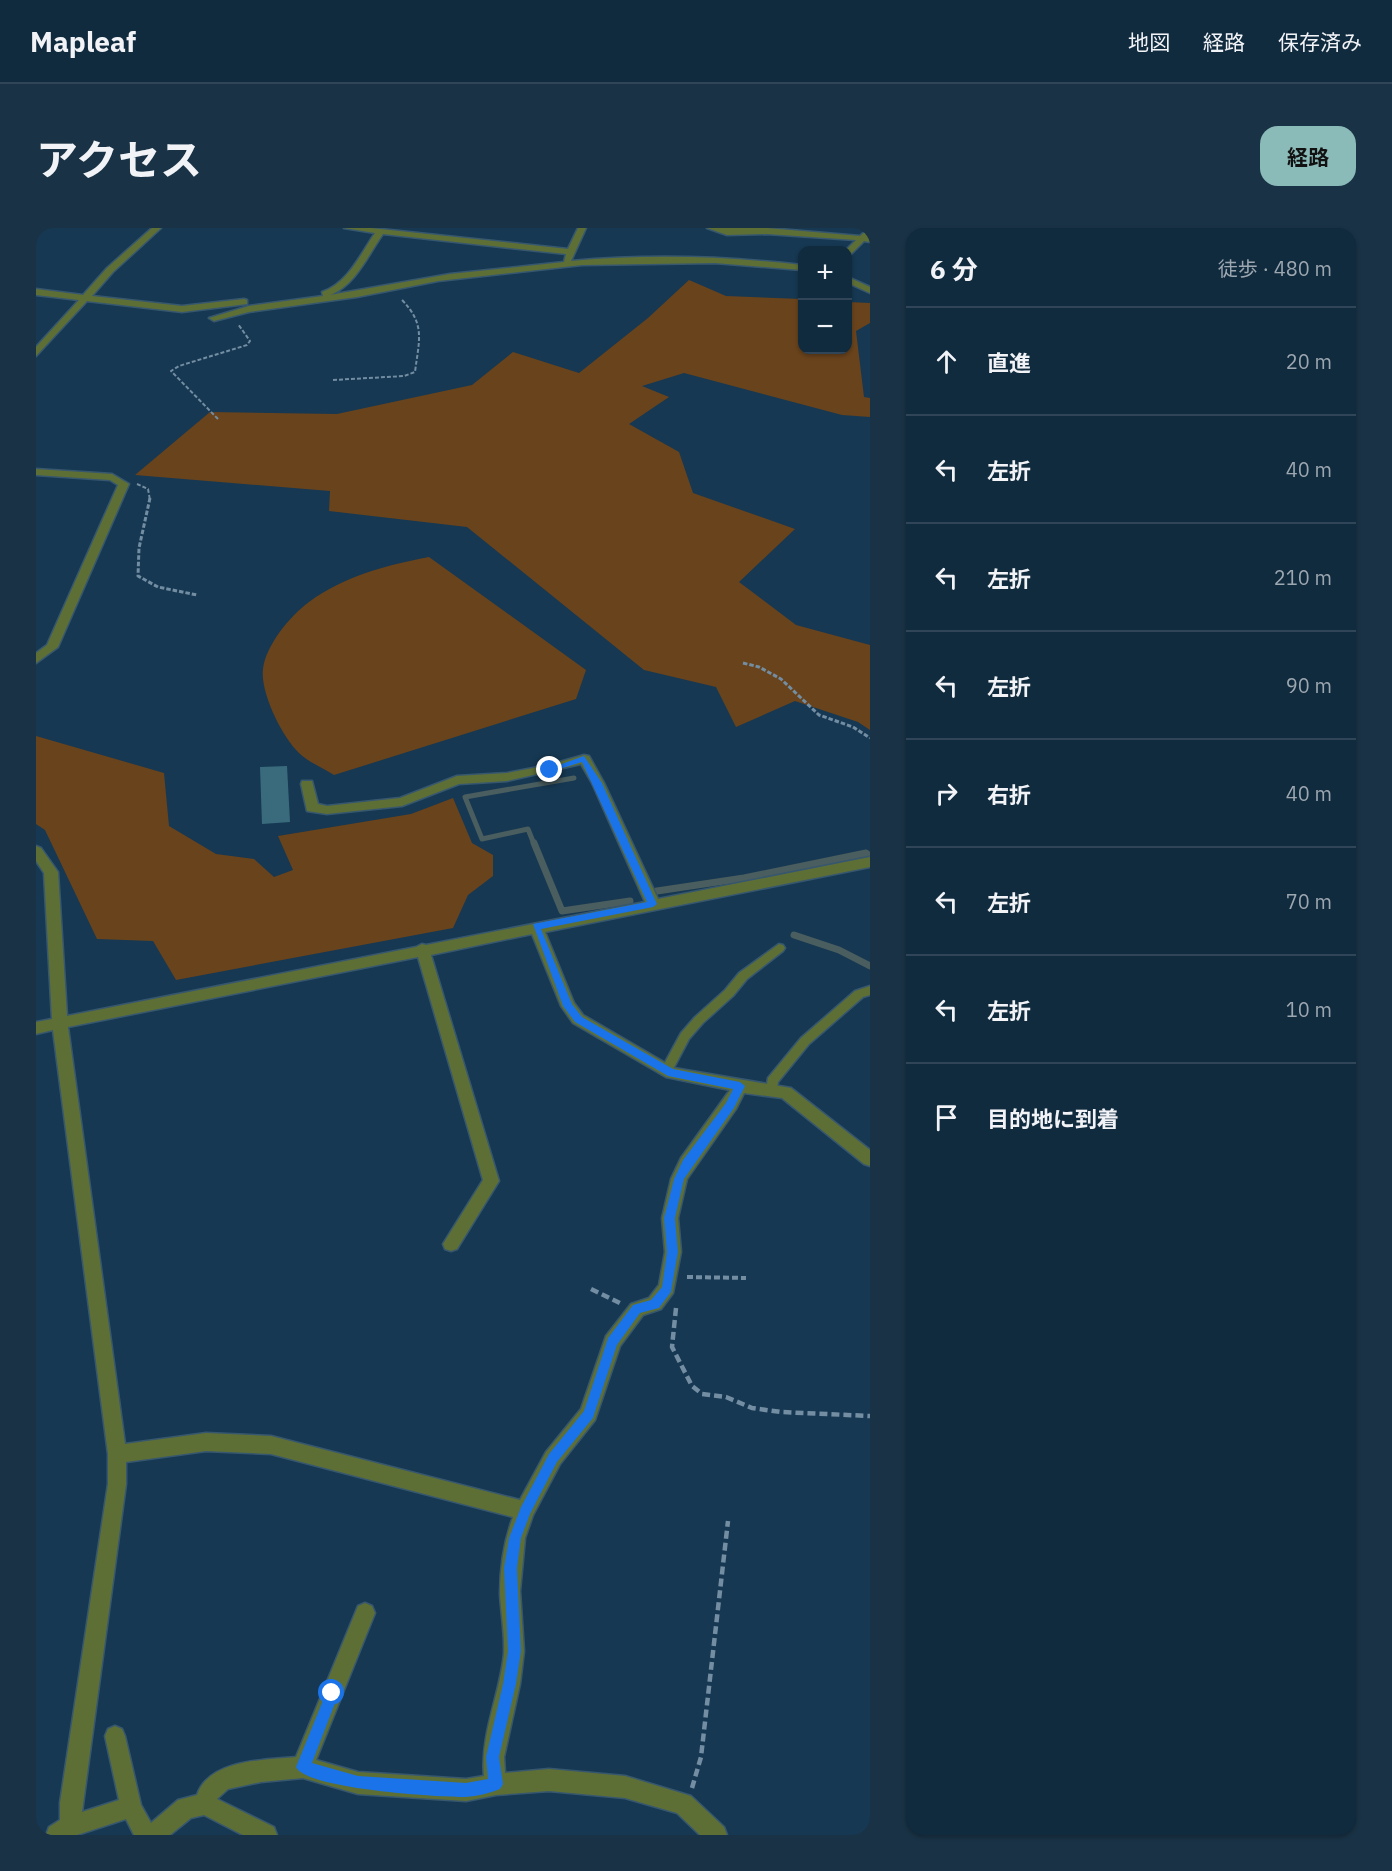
<!DOCTYPE html>
<html lang="ja">
<meta charset="utf-8">
<style>
:root{--surface:#102a3e;--page:#193245;--text:#f1f3f6;--muted:#9ca7b0;--line:#304658;--accent:#8bbbb9}
body{margin:0;font-family:"IBM Plex Sans","Noto Sans JP",sans-serif;background:var(--page);color:var(--text)}
.controls{position:absolute;right:18px;top:18px;display:grid;overflow:hidden;border-radius:12px;box-shadow:0 2px 4px #0004}
.controls button{width:54px;height:54px;display:grid;place-items:center;padding:0;border:0;border-bottom:2px solid var(--line);background:var(--surface);color:var(--text);font:30px sans-serif}
.stop{position:absolute;width:18px;height:18px;margin:-14px;border:4px solid #1a73e8;border-radius:50%;background:#fff}
.stop.end{background:#1a73e8;border-color:#fff;box-shadow:0 2px 6px #0008}
.list{margin:0;padding:0;list-style:none}
h2{display:flex;justify-content:space-between;align-items:center;height:78px;margin:0;padding:0 24px;font-size:26px}
h2 small{font-size:20px;font-weight:400;color:var(--muted)}
.list li{display:grid;grid-template-columns:39px 1fr auto;gap:18px;align-items:center;box-sizing:border-box;height:108px;padding:0 24px;border-top:2px solid var(--line)}
.list b{display:block;font-size:22px;white-space:nowrap}
.list em{font-size:20px;font-style:normal;color:var(--muted)}
.icon{flex:none;width:33px;height:33px;fill:none;stroke:currentColor;stroke-width:2;stroke-linecap:round;stroke-linejoin:round}
.map{position:relative;flex:none;width:834px;height:1607px;overflow:hidden;border-radius:18px}
header{display:flex;align-items:center;gap:36px;box-sizing:border-box;height:84px;padding:0 30px;background:var(--surface);border-bottom:2px solid var(--line)}
header strong{font-size:28px}
nav{display:flex;gap:33px;margin-inline-start:auto;font-size:21px}
.intro{display:flex;align-items:center;justify-content:space-between;box-sizing:border-box;height:144px;padding:0 36px}
h1{margin:0;font-size:42px}
.button{padding:15px 27px;border-radius:18px;background:var(--accent);color:#111;font-size:21px;font-weight:700}
main{display:flex;gap:36px;padding:0 36px}
aside{flex:1;background:var(--surface);border-radius:18px;box-shadow:0 2px 4px #0004}
.map>svg:first-child{display:block}
.green{fill:#69431c}
.lines{fill:none;stroke-linecap:round;stroke-linejoin:round}
.stream-far1{stroke:#4a5d5f;stroke-width:5}
.stream{stroke:#4a5d5f;stroke-width:7}
.building{fill:#3a6b7d}
.service-casing{stroke:#37576f;stroke-width:3}
.minor-casing{stroke:#37576f;stroke-width:3}
.path-far3{stroke:#738da2;stroke-width:2;stroke-dasharray:4 2;stroke-linecap:butt}
.path-far2{stroke:#738da2;stroke-width:3;stroke-dasharray:4.5 2;stroke-linecap:butt}
.path-far1{stroke:#738da2;stroke-width:4;stroke-dasharray:6 3;stroke-linecap:butt}
.path{stroke:#738da2;stroke-width:4.5;stroke-dasharray:8 4;stroke-linecap:butt}
.service{fill:#5e6f36;fill-rule:evenodd}
.minor{fill:#5e6f36;fill-rule:evenodd}
.route{fill:#1a73e8}
</style>
<header>
<strong>Mapleaf</strong>
<nav><a>地図</a><a>経路</a><a>保存済み</a></nav>
</header>
<div class="intro"><h1>アクセス</h1><a class="button">経路</a></div>
<main>
<div class="map">
<svg width="834" height="1607" viewBox="0 0 834 1607">
<rect width="100%" height="100%" fill="#163852"/>
<g class="green">
<path d="M653,52L690,68L766,71V122H812V74L834,75V95L820,103L828,169L834,170V189L806,187L648,145L606,158L633,169L593,196L643,224L657,265L759,301L703,354L760,397L834,417V502L822,494L759,473L700,499L680,459L608,442L431,299L293,283L294,263L99,247L174,184L301,186L436,157L477,124L543,145L612,90Z"/>
<path d="M393,329L550,442L540,471L298,547C287,540 272,534 263,525C246,509 224,464 227,441C230,417 254,388 273,374C308,348 351,337 393,329Z"/>
<path d="M0,508L128,545L133,598L180,626L218,631L238,649L257,642L242,608L375,586L417,570L436,615L457,627V648L432,667L417,700L140,752L117,713L61,711L9,602L0,596Z"/>
</g>
<g class="lines">
<path class="stream-far1" d="M498,616L492,601L446,611L429,569L538,550"/>
<g class="stream">
<path d="M498,615L526,683L594,673"/>
<path d="M621,663L708,650L830,625L834,628"/>
<path d="M758,707L803,722L834,738"/>
</g>
</g>
<path class="building" d="M251,538L254,594L226,596L224,539Z"/>
<g class="lines">
<defs>
<g id="service">
<path d="M743,716L747,717L749,720L747,723L711,751L697,768L667,795L653,811L635,845H627L625,842L645,805L659,789L689,762L703,745Z"/>
<path d="M834,758V767L827,769L773,816L742,854L740,866H732L730,862L732,850L765,810L819,763Z"/>
</g>
<g id="minor">
<path d="M116,0H125L77,44L56,68L146,78L208,71L211,72V76L146,84L51,73L0,128V119L43,72L0,67V61L47,67L71,40Z"/>
<path d="M308,0H335L532,21L542,0H550L535,33C612,26 689,28 766,37V42L679,35L546,37L402,53L321,69L213,84L178,93L173,90L213,78L287,68L286,64C312,55 324,27 339,5ZM347,6L530,26L528,34L414,46L294,67C319,58 332,27 347,6Z"/>
<path d="M671,0H731L824,8L830,3L834,6V14L828,13L812,29L810,22L820,12L731,6L691,7Z"/>
<path d="M812,49L834,59V65L812,55Z"/>
<path d="M0,241L76,246L93,256L22,419L0,435V425L11,417L82,257L74,252L0,247Z"/>
<path d="M548,527L553,528L568,555L622,671L834,629V639L509,704L538,775L547,787L638,840L755,860L834,922V938L828,936L746,870L708,865L700,881L651,951L642,990L645,1024L637,1065L625,1081L607,1087L584,1118L559,1192L524,1236L497,1287L489,1310L484,1363L488,1423L484,1456L468,1529L469,1545L513,1541L589,1548L655,1568L688,1599L691,1607H664L641,1585L589,1570L513,1563L460,1567L430,1573L322,1566L267,1550L225,1554L192,1561L181,1571L238,1599L241,1607H207L168,1587L155,1590L134,1607H98L90,1591L41,1607H10L13,1599L24,1592V1575L72,1256V1226L17,802L0,806V794L16,791L8,645L0,633V618L5,620L22,644L31,788L380,719L386,716L390,717L609,674L556,555L545,536L471,553L423,556L366,578L291,586L271,583L265,556L266,553H276L282,576L291,578L364,570L421,548L471,545L513,537ZM496,706L525,778L537,795L630,849L694,862L645,930L635,951L626,990L629,1024L623,1057L613,1070L595,1076L570,1108L545,1181L510,1224L484,1272L235,1208L170,1205L89,1216L32,799L382,729L447,952L407,1016L409,1021L415,1023L421,1021L463,953L395,727ZM170,1223L235,1226L477,1289C468,1313 464,1340 464,1366C465,1385 469,1406 468,1426C464,1466 444,1507 448,1548L430,1551L322,1544L280,1532L339,1385L336,1378L329,1375L322,1378L260,1529C229,1532 173,1531 161,1567L142,1572L115,1595L105,1577L89,1508L86,1501L79,1498L72,1501L69,1508L83,1572L46,1584L90,1256V1234Z"/>
</g>
</defs>
<use href="#service" class="service-casing"/>
<use href="#minor" class="minor-casing"/>
<g class="path-far3">
<path d="M297,152L368,148L379,144C383,112 390,96 365,71"/>
<path d="M182,191L135,143L143,138L211,117L214,113L202,96"/>
<path d="M101,256L112,261L114,272"/>
</g>
<g class="path-far2">
<path d="M114,270L103,320L102,348L122,359L161,367"/>
<path d="M707,435L723,439L745,451L783,487L817,499L834,510"/>
</g>
<path class="path-far1" d="M651,1049L710,1050"/>
<g class="path">
<path d="M555,1061L584,1075"/>
<path d="M640,1080L636,1119L656,1158L666,1166L690,1169L716,1180L745,1184L834,1188"/>
<path d="M656,1560L665,1529L692,1293"/>
</g>
<use href="#service" class="service"/>
<use href="#minor" class="minor"/>
</g>
<path class="route" d="M548,528L566,555L621,676L617,679L505,701L536,776L546,789L637,841L704,854L709,858L698,880L648,951L639,990L642,1024L635,1064L623,1080L604,1085L581,1117L557,1190L521,1234L494,1286L485,1310L481,1340L485,1423L480,1456L463,1529L467,1556L464,1561C454,1565 439,1569 428,1569C402,1569 270,1561 260,1539L292,1460L296,1459L303,1465L276,1535L322,1548L430,1555L452,1551L450,1529L467,1456L472,1423L468,1340L473,1310L485,1279L513,1226L548,1183L572,1110L597,1077L615,1072L626,1059L631,1024L628,990L638,951L647,932L690,875L697,861L632,848L539,794L527,778L497,696L611,674L546,534L514,544L509,542Z"/>
</svg>
<div class="controls">
<button>+</button>
<button>−</button>
</div>
<div class="stop" style="left:296px;top:1465px"></div>
<div class="stop end" style="left:514px;top:542px"></div>
</div>
<aside>
<h2>6 分<small>徒歩 · 480 m</small></h2>
<ul class="list">
<li><svg class="icon" aria-label="ahead" viewBox="0 0 24 24"><path d="M12 20V5M6 11l6-6 6 6"/></svg><div><b>直進</b></div><em>20 m</em></li>
<li><svg class="icon" aria-label="left" viewBox="0 0 24 24"><path d="M17 20v-9H6M10 6l-5 5 5 5"/></svg><div><b>左折</b></div><em>40 m</em></li>
<li><svg class="icon" aria-label="left" viewBox="0 0 24 24"><path d="M17 20v-9H6M10 6l-5 5 5 5"/></svg><div><b>左折</b></div><em>210 m</em></li>
<li><svg class="icon" aria-label="left" viewBox="0 0 24 24"><path d="M17 20v-9H6M10 6l-5 5 5 5"/></svg><div><b>左折</b></div><em>90 m</em></li>
<li><svg class="icon" aria-label="right" viewBox="0 0 24 24"><path d="M7 20v-9h11M14 6l5 5-5 5"/></svg><div><b>右折</b></div><em>40 m</em></li>
<li><svg class="icon" aria-label="left" viewBox="0 0 24 24"><path d="M17 20v-9H6M10 6l-5 5 5 5"/></svg><div><b>左折</b></div><em>70 m</em></li>
<li><svg class="icon" aria-label="left" viewBox="0 0 24 24"><path d="M17 20v-9H6M10 6l-5 5 5 5"/></svg><div><b>左折</b></div><em>10 m</em></li>
<li><svg class="icon" aria-label="arrive" viewBox="0 0 24 24"><path d="M6 21V4h12l-3 4 3 4H6"/></svg><div><b>目的地に到着</b></div></li>
</ul>
</aside>
</main>
